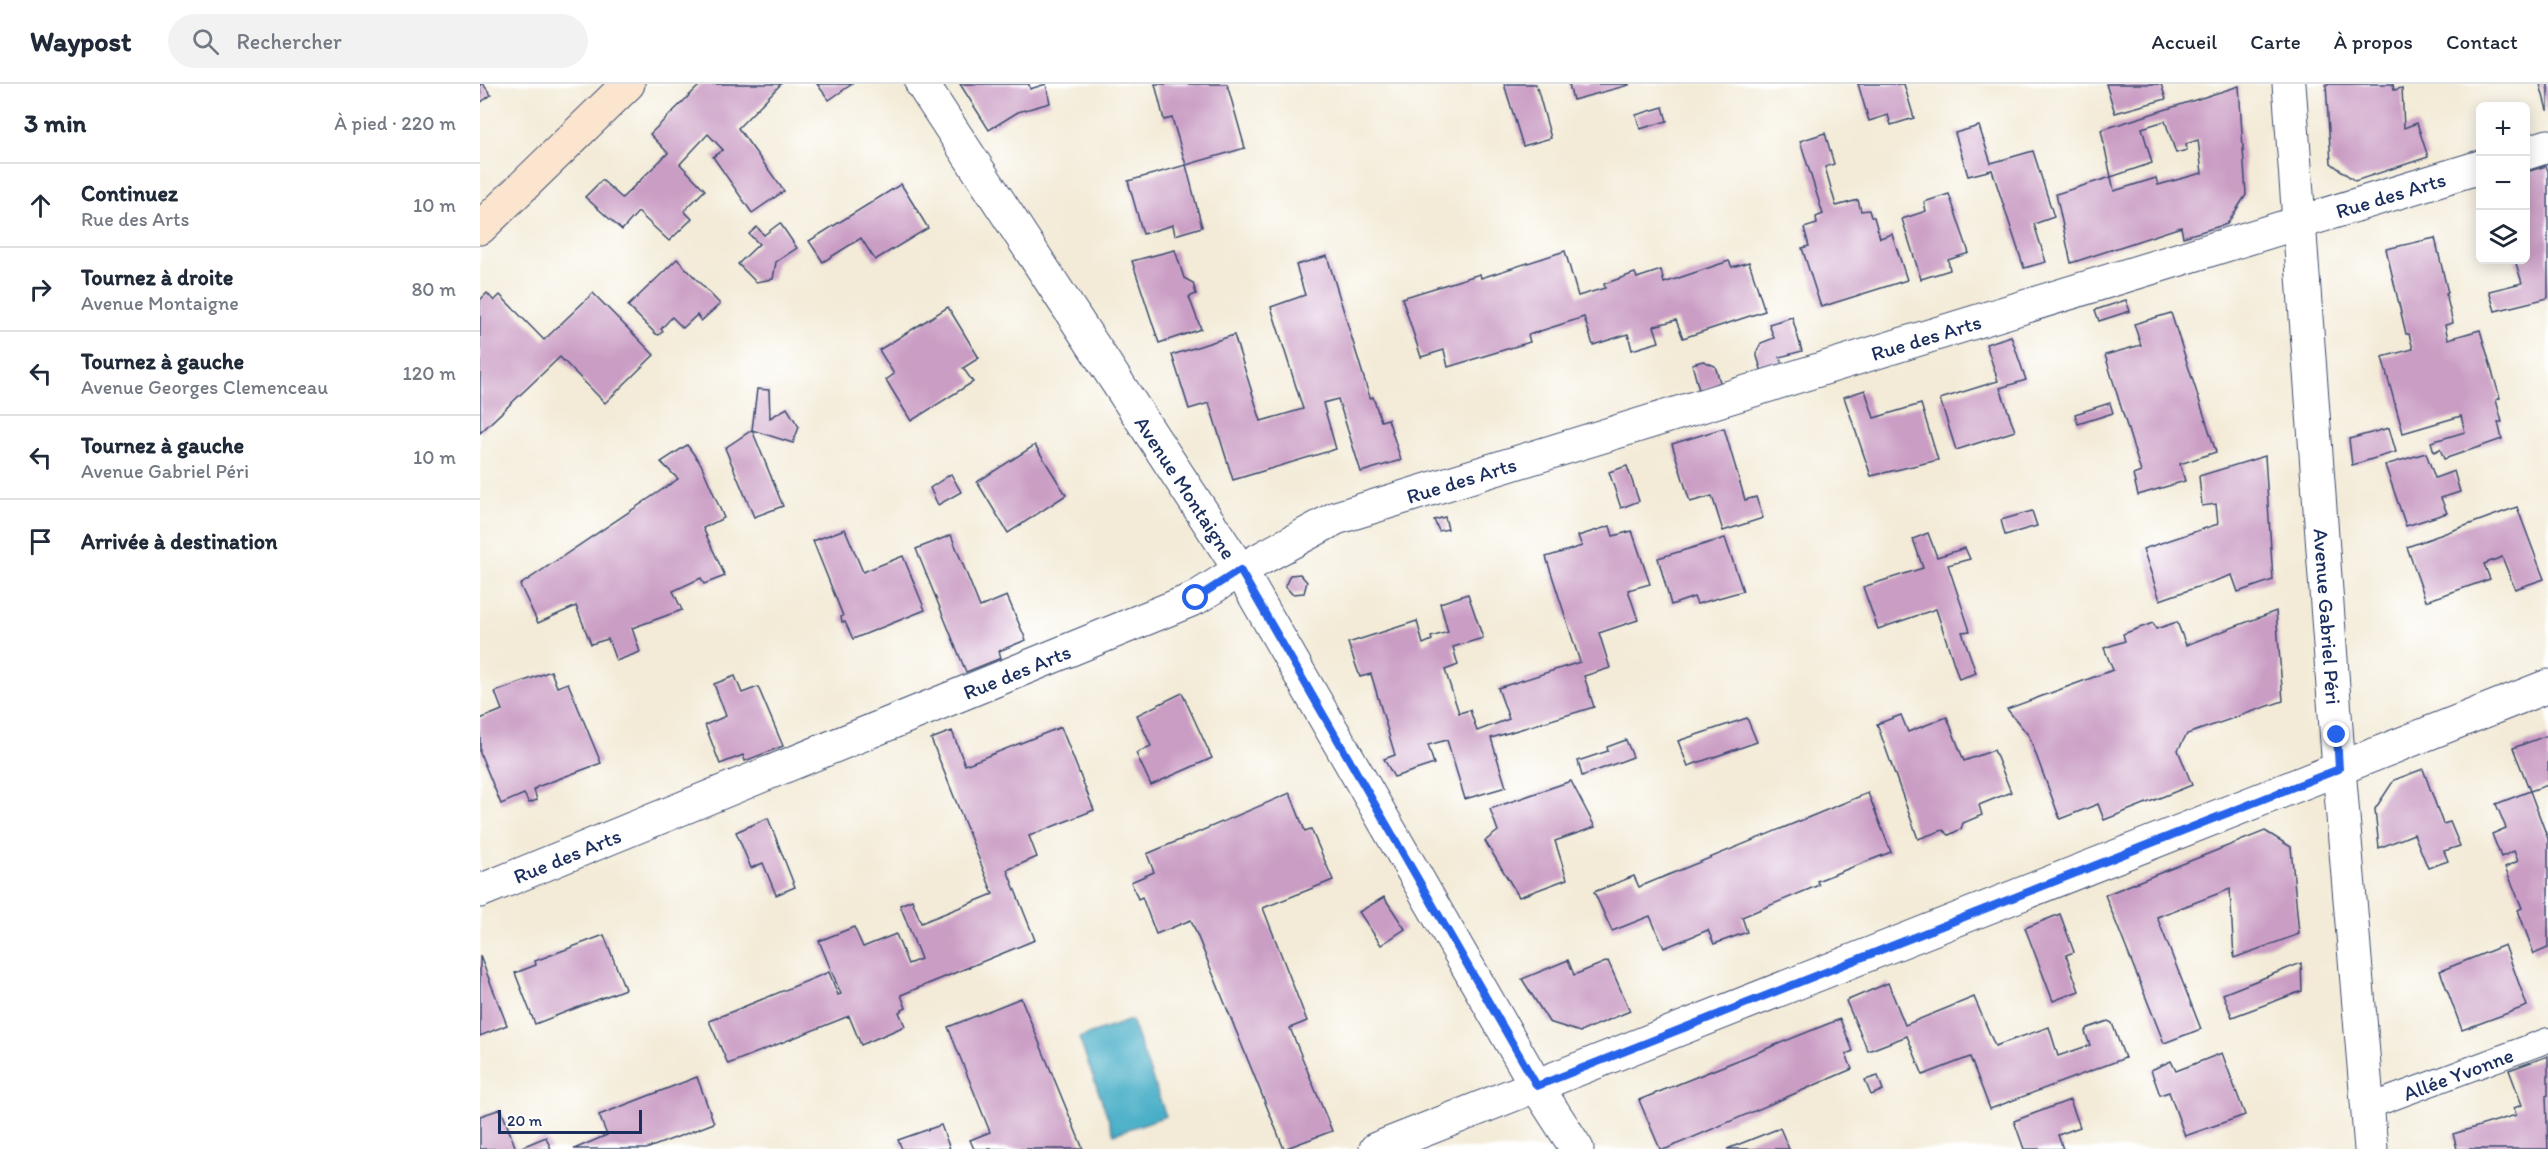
<!DOCTYPE html>
<html lang="fr">
<meta charset="utf-8">
<style>
:root{--surface:#fff;--page:#f2f2f3;--text:#1f2937;--muted:#747a83;--line:#e0e1e3}
body{margin:0;font-family:Itim,sans-serif;background:var(--page);color:var(--text)}
.controls{position:absolute;right:18px;top:18px;display:grid;overflow:hidden;border-radius:9px;box-shadow:0 3px 15px #0003}
.controls button{width:54px;height:54px;display:grid;place-items:center;padding:0;border:0;border-bottom:2px solid var(--line);background:var(--surface);color:var(--text);font:30px sans-serif}
.scale{position:absolute;left:18px;bottom:15px;width:144px;box-sizing:border-box;padding-left:6px;border:3px solid #1b2f5e;border-top:0;font-size:16px;line-height:21px;white-space:nowrap;color:#1b2f5e;-webkit-text-stroke:4px #fff;paint-order:stroke}
.stop{position:absolute;width:18px;height:18px;margin:-14px;border:4px solid #2563eb;border-radius:50%;background:#fff}
.stop.end{background:#2563eb;border-color:#fff;box-shadow:0 2px 6px #0008}
.list{margin:0;padding:0;list-style:none}
h2{display:flex;justify-content:space-between;align-items:center;height:78px;margin:0;padding:0 24px;font-size:26px}
h2 small{font-size:20px;font-weight:400;color:var(--muted)}
.list li{display:grid;grid-template-columns:39px 1fr auto;gap:18px;align-items:center;box-sizing:border-box;height:84px;padding:0 24px;border-top:2px solid var(--line)}
.list b{display:block;font-size:22px;white-space:nowrap}
.list p{margin:0;font-size:20px;white-space:nowrap;color:var(--muted)}
.list em{font-size:20px;font-style:normal;color:var(--muted)}
.icon{flex:none;width:33px;height:33px;fill:none;stroke:currentColor;stroke-width:2;stroke-linecap:round;stroke-linejoin:round}
.map{position:relative;flex:none;width:2068px;height:1065px;overflow:hidden}
header{display:flex;align-items:center;gap:36px;box-sizing:border-box;height:84px;padding:0 30px;background:var(--surface);border-bottom:2px solid var(--line)}
header strong{font-size:28px}
nav{display:flex;gap:33px;margin-inline-start:auto;font-size:21px}
.search{width:420px;height:54px;background:var(--page);display:flex;align-items:center;gap:15px;box-sizing:border-box;padding:0 21px;border-radius:33px;color:var(--muted);font-size:22px}
main{display:flex}
aside{flex:1;background:var(--surface)}
.map>svg:first-child{display:block}
.water{fill:#48afc7;stroke:#326f92;stroke-width:1.5}
.building{fill:#ca9dc4}
.lines{fill:none;stroke-linecap:round;stroke-linejoin:round}
.lane-casing{stroke:#3b4b70;stroke-width:26}
.street-casing{stroke:#3b4b70;stroke-width:35}
.secondary-casing{stroke:#3b4b70;stroke-width:35}
.lane{stroke:#fff;stroke-width:24}
.street{stroke:#fff;stroke-width:33}
.secondary{stroke:#fbe5cf;stroke-width:33}
.route{stroke:#2563eb;stroke-width:8}
.labels{text-anchor:middle;dominant-baseline:central;stroke-width:6;stroke-linejoin:round;paint-order:stroke}
.street-label{font-size:21px;fill:#1b2f5e;stroke:#fff}
</style>
<header>
<strong>Waypost</strong>
<div class="search"><svg class="icon" aria-label="search" viewBox="0 0 24 24"><circle cx="10" cy="10" r="6"/><path d="M15 15l6 6"/></svg>Rechercher</div>
<nav><a>Accueil</a><a>Carte</a><a>À propos</a><a>Contact</a></nav>
</header>
<main>
<aside>
<h2>3 min<small>À pied · 220 m</small></h2>
<ul class="list">
<li><svg class="icon" aria-label="ahead" viewBox="0 0 24 24"><path d="M12 20V5M6 11l6-6 6 6"/></svg><div><b>Continuez</b><p>Rue des Arts</p></div><em>10 m</em></li>
<li><svg class="icon" aria-label="right" viewBox="0 0 24 24"><path d="M7 20v-9h11M14 6l5 5-5 5"/></svg><div><b>Tournez à droite</b><p>Avenue Montaigne</p></div><em>80 m</em></li>
<li><svg class="icon" aria-label="left" viewBox="0 0 24 24"><path d="M17 20v-9H6M10 6l-5 5 5 5"/></svg><div><b>Tournez à gauche</b><p>Avenue Georges Clemenceau</p></div><em>120 m</em></li>
<li><svg class="icon" aria-label="left" viewBox="0 0 24 24"><path d="M17 20v-9H6M10 6l-5 5 5 5"/></svg><div><b>Tournez à gauche</b><p>Avenue Gabriel Péri</p></div><em>10 m</em></li>
<li><svg class="icon" aria-label="arrive" viewBox="0 0 24 24"><path d="M6 21V4h12l-3 4 3 4H6"/></svg><div><b>Arrivée à destination</b></div></li>
</ul>
</aside>
<div class="map">
<svg width="2068" height="1065" viewBox="0 0 2068 1065">
<rect width="100%" height="100%" fill="#fff"/>
<filter id="ink" filterUnits="userSpaceOnUse"><feTurbulence type="fractalNoise" baseFrequency=".0167" numOctaves="2"/><feDisplacementMap in="SourceGraphic" scale="12" xChannelSelector="R" yChannelSelector="G"/><feConvolveMatrix kernelMatrix="1 2 1 2 8 2 1 2 1" color-interpolation-filters="sRGB"/></filter>
<filter id="wash" filterUnits="userSpaceOnUse"><feTurbulence type="fractalNoise" baseFrequency=".008" numOctaves="4" result="noise"/><feDisplacementMap in="SourceGraphic" scale="24" xChannelSelector="R" yChannelSelector="G"/><feGaussianBlur stdDeviation="1.35" result="paint"/><feColorMatrix in="noise" values="0 0 0 0 0 0 0 0 0 0 0 0 0 0 0 0 0 1.4 0 .05"/><feComposite in="paint" operator="in"/></filter>
<g filter="url(#wash)">
<rect width="100%" height="100%" fill="#f3ebd7"/>
<path class="water" d="M651,936L686,1032L634,1050L599,954Z"/>
<g id="blocks">
<g class="building">
<path d="M0,0H3L11,11L1,18Z"/>
<path d="M221,0H301L258,44L304,107L272,129L233,73L243,66L228,50L200,80L225,106L204,127L212,135L189,157L158,128L142,146L105,113L122,96L142,114L188,69L170,50Z"/>
<path d="M337,0H372L349,16Z"/>
<path d="M480,0H549L550,5L566,0L570,19L538,28L509,46Z"/>
<path d="M675,0H747L765,64L706,81L722,143L695,151L693,141L663,150L648,97L706,81L692,34L684,36Z"/>
<path d="M1024,0H1056L1071,54L1043,62Z"/>
<path d="M1089,0H1149V1L1093,16Z"/>
<path d="M1378,0H1424L1434,34L1411,41L1408,31L1389,37Z"/>
<path d="M1626,0H1681L1686,15L1635,29Z"/>
<path d="M1846,0H1913L1914,6L1922,4L1924,44L1937,39L1948,73L1875,97L1851,79Z"/>
<path d="M2060,0H2068V26H2067Z"/>
<path d="M1759,2L1766,111L1747,140L1703,153L1701,143L1591,179L1576,110L1631,93L1634,107L1676,94L1678,101L1722,89L1718,56L1706,60L1707,66L1696,69L1685,37L1662,44L1672,79L1631,93L1621,46Z"/>
<path d="M1183,23L1187,37L1160,45L1156,31Z"/>
<path d="M1499,42L1511,79L1553,67L1574,133L1554,140L1566,178L1544,184L1512,86L1488,92L1475,49Z"/>
<path d="M1345,49L1354,80L1345,83L1356,122L1378,116L1381,127L1389,126L1391,133H1394L1400,154L1412,150L1427,196L1341,223L1322,164L1329,162L1324,144L1337,140L1336,133L1343,130L1320,57Z"/>
<path d="M2066,82L2068,87V214L2015,227L2009,207L2042,199L2035,176H2046V88Z"/>
<path d="M421,100L448,144L395,176L381,154L343,178L329,157Z"/>
<path d="M1469,110L1489,169L1468,176L1470,186L1441,195L1422,135L1446,127L1444,118Z"/>
<path d="M300,139L317,164L296,178L293,195L276,198L258,180L279,160L269,150L277,143L284,151Z"/>
<path d="M1955,154L1968,209L1966,210L1973,239L1965,241L1968,255L2000,246L2020,314L2016,316L2022,338H2018L2022,355L1964,375L1960,365L1954,368L1951,358L1985,348L1981,332L1923,349L1902,273L1933,265L1929,250H1926L1906,165Z"/>
<path d="M695,166L704,194L713,199L716,210L709,213L721,245L679,259L652,177Z"/>
<path d="M1085,167L1098,212L1125,204L1124,200L1155,189L1157,194L1181,186L1184,199L1249,177L1252,183L1269,178L1285,227L1203,254L1196,236L1174,242L1179,258L1152,266L1148,250L1113,261L1104,233L1048,251L1050,258L968,283L964,266L941,273L922,214L1000,190L1001,194Z"/>
<path d="M847,172L890,314L893,313L901,337L908,335L921,376L881,388L858,315L843,319L856,365L753,396L729,319L709,325L692,271L754,251L781,337L823,325L791,223L825,211L816,181Z"/>
<path d="M197,175L240,220L221,237L217,231L203,244L192,233L181,245L183,247L179,251L176,250L148,222Z"/>
<path d="M7,209L14,217L20,211L64,256L113,209L174,271L125,319L80,273L0,349V216Z"/>
<path d="M1646,216L1650,227L1619,237L1615,226Z"/>
<path d="M468,223L499,274L483,284L493,298L431,337L406,296L414,290L399,266Z"/>
<path d="M1691,229L1736,368L1700,380L1705,397L1658,411L1653,391L1661,388L1625,271L1661,261L1654,240Z"/>
<path d="M1312,233L1322,267L1300,273L1303,282L1282,288L1276,269L1281,259L1294,254L1289,240Z"/>
<path d="M1531,252L1546,296L1520,304L1535,347L1476,366L1460,315L1518,297L1506,260Z"/>
<path d="M1223,277L1235,282L1241,301L1219,306L1212,280Z"/>
<path d="M277,305L289,306L290,334L307,324L319,343L313,359L272,346Z"/>
<path d="M1385,306L1394,334L1441,320L1458,376L1391,392L1364,313Z"/>
<path d="M1630,319L1633,329L1598,340L1595,330Z"/>
<path d="M1244,344L1265,416L1276,413L1283,434L1243,447L1232,412L1210,418L1192,360Z"/>
<path d="M1909,344L1916,368L1872,381L1869,355Z"/>
<path d="M272,346L303,422L274,433L245,364Z"/>
<path d="M207,361L221,380L244,434L223,444L245,492L224,500L221,494L193,507L202,526L152,544L160,568L136,577L128,555L111,560L96,522L58,539L40,501L198,395L181,378Z"/>
<path d="M555,361L586,411L528,449L497,398Z"/>
<path d="M1946,369L1955,394L1974,387L1980,408L1961,414L1967,429L1926,442L1905,381Z"/>
<path d="M1785,372L1793,496L1758,508L1752,491L1680,516L1663,465L1738,440L1736,420L1722,422L1719,392Z"/>
<path d="M1147,382L1159,417L1141,424L1129,388Z"/>
<path d="M471,390L481,408L458,421L450,404Z"/>
<path d="M2037,423L2064,495L2035,505L2022,473L2004,480L2010,495L1946,517L1927,463Z"/>
<path d="M1552,427L1557,442L1525,451L1521,436Z"/>
<path d="M965,433L968,445L959,447L954,436Z"/>
<path d="M1130,442L1133,452L1152,447L1170,500L1148,506L1158,536L1119,549L1130,584L1104,592L1114,623L1011,654L1026,703L985,715L967,656L948,661L954,680L914,693L904,675L915,671L891,590L880,593L868,559L937,537L943,560L952,556L951,553L968,548L960,519L988,510L1003,554L973,563L978,581L965,586L979,629L990,626L997,647L1029,635L1018,604L1100,578L1066,473L1102,462L1098,452Z"/>
<path d="M365,445L383,488L423,472L445,526L373,555L365,538H362L361,533L363,532L333,457Z"/>
<path d="M1448,449L1457,473L1485,464L1490,475L1468,481L1490,547L1482,548L1496,589L1479,595L1456,525L1398,545L1383,503L1443,484L1433,455Z"/>
<path d="M471,451L500,523L527,512L546,556L519,567L521,574L486,588L436,465Z"/>
<path d="M1245,454L1263,507L1217,520L1214,513L1191,521L1178,474Z"/>
<path d="M820,490L827,498L824,509L812,510L805,502L810,491Z"/>
<path d="M1796,527L1803,617L1707,650L1698,666L1712,701L1624,736L1618,720L1580,735L1549,652L1527,625L1633,586L1624,564L1645,557L1643,550L1673,539L1676,545L1697,538L1706,561Z"/>
<path d="M71,587L77,603L88,599L121,679L57,703L54,706L57,716L49,719L44,710L21,720L0,669V635L22,626L15,608Z"/>
<path d="M255,592L262,609L278,603L303,662L265,677L263,671L240,680L225,641L246,632L234,600Z"/>
<path d="M702,609L732,674L671,701L656,669L671,662L657,631Z"/>
<path d="M1421,631L1428,648L1467,633L1484,677L1514,666L1531,708L1499,721L1502,731L1483,739L1481,745L1469,751L1463,746L1438,755L1397,640Z"/>
<path d="M1267,634L1277,658L1208,682L1198,657Z"/>
<path d="M581,643L614,726L549,752L557,773L527,786L555,856L421,911L426,924L419,928L425,942L381,961L369,932L248,980L229,937L349,888L358,911L361,910L339,857L374,843L383,863L416,850L428,880L441,875L420,821L432,816L441,839L513,810L451,655L472,647L485,681Z"/>
<path d="M2068,651V701L2050,707L2033,664Z"/>
<path d="M1146,656L1153,673L1102,692L1098,677L1128,667L1127,663Z"/>
<path d="M1943,685L1963,740L1970,738L1980,762L1964,767L1968,777L1948,784L1934,750L1899,764L1895,725L1914,696Z"/>
<path d="M1091,697L1115,743L1075,757L1087,795L1039,813L1005,757L1018,747L1010,725Z"/>
<path d="M2050,707L2068,755V864L2054,870L2038,826L2042,824L2025,783L2038,777L2034,767L2021,773L2012,750L2026,744L2016,720Z"/>
<path d="M810,709L825,747L831,745L853,796L783,824L827,937L810,944L852,1047L804,1065L711,836L676,850L662,813L658,815L651,798L674,788L667,770Z"/>
<path d="M1388,709L1411,768L1337,797L1339,801L1262,833L1267,848L1234,860L1228,846L1184,864L1170,832L1132,847L1114,808L1154,792L1159,803Z"/>
<path d="M288,734L315,803L296,811L283,779L271,784L256,748Z"/>
<path d="M1785,747L1811,763L1819,850L1754,874L1750,805L1677,833L1721,945L1684,959L1625,811Z"/>
<path d="M904,813L925,845L901,861L879,828Z"/>
<path d="M1580,830L1594,868L1586,871L1599,907L1573,917L1545,844Z"/>
<path d="M124,851L145,905L55,940L35,889L56,881L55,877Z"/>
<path d="M2025,861L2047,922L1982,946L1960,887Z"/>
<path d="M0,872L27,941L0,952Z"/>
<path d="M1088,876L1094,891L1128,877L1150,927L1100,948L1069,938L1042,895Z"/>
<path d="M1821,879L1822,907L1752,933L1743,910Z"/>
<path d="M1408,899L1425,941L1494,913L1515,962L1569,943L1578,972L1610,961L1605,948L1608,944L1628,937L1632,939L1645,974L1510,1025L1490,973L1443,991L1427,952L1388,967L1366,917Z"/>
<path d="M541,914L589,1031L603,1065H494L490,1056L510,1048L468,943Z"/>
<path d="M1360,935L1373,967L1366,970L1372,985L1186,1065H1180L1159,1016Z"/>
<path d="M1742,969L1765,1031L1705,1052L1689,1008L1680,1011L1671,986L1691,977L1696,987Z"/>
<path d="M2068,972V1011L2066,1012L2068,1065H1977L1973,1050L2036,1031L2034,1024L2042,1021L2029,986Z"/>
<path d="M1398,992L1403,1006L1391,1011L1385,996Z"/>
<path d="M217,993L234,1039L166,1065H94L127,1051L119,1031Z"/>
<path d="M1590,1016L1600,1043L1578,1051L1583,1065H1544L1534,1037Z"/>
<path d="M21,1025L36,1065H0V1032Z"/>
<path d="M461,1041L470,1065H422L418,1056Z"/>
<path d="M1300,1044L1309,1065H1247Z"/>
<path d="M66,1053L71,1065H37Z"/>
</g>
</g>
</g>
<g filter="url(#ink)">
<use href="#blocks" fill-opacity="0" stroke="#3b4b70" stroke-width="1.5"/>
<g class="lines">
<defs>
<g id="lane">
<path id="s1" d="M1888,1023L2068,956"/>
</g>
<g id="street">
<path id="s2" d="M442,0L760,486L1057,1003L1097,1065"/>
<path id="s3" d="M1809,0L1859,685L1891,1065"/>
<path d="M2046,69L2068,62"/>
<path id="s4" d="M0,807L716,514L760,486L856,434L2000,83"/>
<path d="M896,1065L2068,602"/>
</g>
<path id="secondary" d="M0,144L148,0"/>
</defs>
<use href="#lane" class="lane-casing"/>
<use href="#street" class="street-casing"/>
<use href="#secondary" class="secondary-casing"/>
<use href="#lane" class="lane"/>
<use href="#street" class="street"/>
<use href="#secondary" class="secondary"/>
</g>
</g>
<g class="lines" filter="url(#ink)">
<path class="route" d="M716,514L760,486L1057,1002L1859,685L1857,651"/>
</g>
<g class="labels">
<g class="street-label">
<text stroke="none"><textPath href="#s4" startOffset="2038">Rue des Arts</textPath></text>
<text stroke="none"><textPath href="#s4" startOffset="1552">Rue des Arts</textPath></text>
<text stroke="none"><textPath href="#s4" startOffset="1066">Rue des Arts</textPath></text>
<text stroke="none"><textPath href="#s2" startOffset="482">Avenue Montaigne</textPath></text>
<text stroke="none"><textPath href="#s3" startOffset="534">Avenue Gabriel Péri</textPath></text>
<text stroke="none"><textPath href="#s4" startOffset="580">Rue des Arts</textPath></text>
<text stroke="none"><textPath href="#s4" startOffset="94">Rue des Arts</textPath></text>
<text stroke="none"><textPath href="#s1" startOffset="96">Allée Yvonne</textPath></text>
</g>
</g>
</svg>
<div class="controls">
<button>+</button>
<button>−</button>
<button><svg class="icon" aria-label="layers" viewBox="0 0 24 24"><path d="M12 4l9 5-9 5-9-5zM3 14l9 5 9-5"/></svg></button>
</div>
<div class="scale">20 m</div>
<div class="stop" style="left:716px;top:514px"></div>
<div class="stop end" style="left:1857px;top:651px"></div>
</div>
</main>
